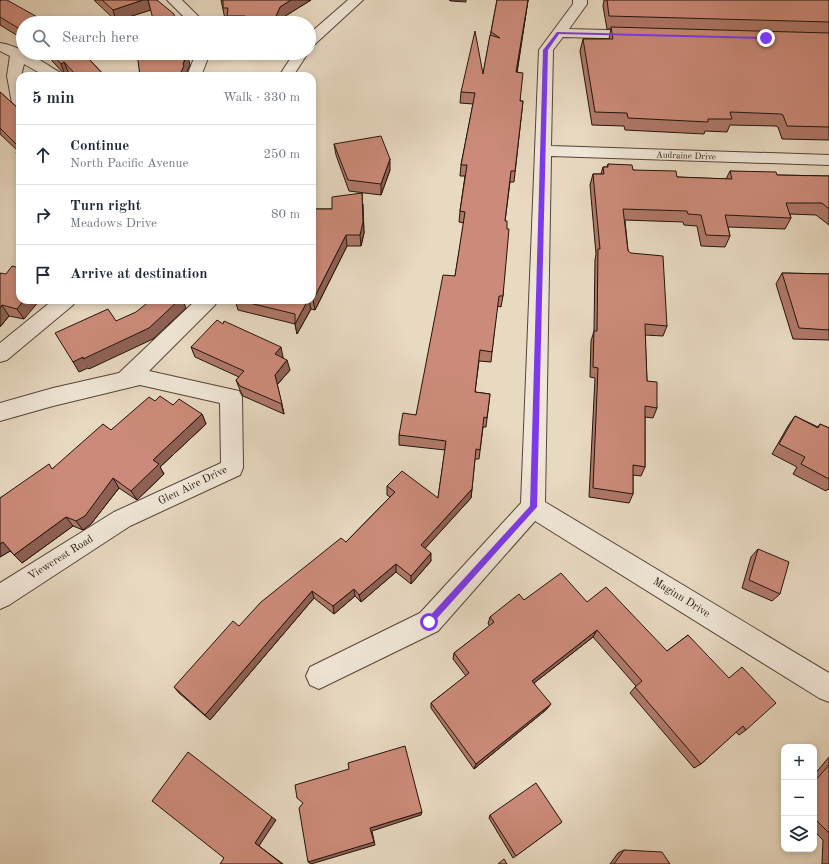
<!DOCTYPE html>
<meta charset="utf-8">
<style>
:root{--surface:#fff;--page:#f2f2f3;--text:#1f2937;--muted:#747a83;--line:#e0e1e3}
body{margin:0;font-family:"Old Standard TT",serif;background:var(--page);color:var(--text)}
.controls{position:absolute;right:12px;bottom:12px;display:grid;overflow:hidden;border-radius:8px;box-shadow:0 2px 6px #0003}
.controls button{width:36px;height:36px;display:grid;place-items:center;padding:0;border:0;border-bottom:1px solid var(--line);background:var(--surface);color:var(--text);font:20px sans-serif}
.stop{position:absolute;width:12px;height:12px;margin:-9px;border:3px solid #7c3aed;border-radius:50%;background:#fff}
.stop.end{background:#7c3aed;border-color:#fff;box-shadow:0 1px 4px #0008}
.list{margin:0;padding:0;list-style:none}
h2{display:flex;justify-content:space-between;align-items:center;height:52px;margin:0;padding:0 16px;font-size:17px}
h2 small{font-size:13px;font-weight:400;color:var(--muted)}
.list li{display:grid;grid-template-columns:26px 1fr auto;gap:12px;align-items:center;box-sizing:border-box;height:60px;padding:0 16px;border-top:1px solid var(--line)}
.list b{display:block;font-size:15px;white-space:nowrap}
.list p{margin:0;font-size:13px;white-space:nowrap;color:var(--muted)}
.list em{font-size:13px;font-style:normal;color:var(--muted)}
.icon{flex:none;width:22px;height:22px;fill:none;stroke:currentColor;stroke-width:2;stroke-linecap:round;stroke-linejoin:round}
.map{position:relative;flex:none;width:829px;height:864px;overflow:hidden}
.search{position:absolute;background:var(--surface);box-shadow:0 2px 6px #0003;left:16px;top:16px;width:300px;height:44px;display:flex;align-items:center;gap:10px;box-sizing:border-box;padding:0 14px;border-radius:22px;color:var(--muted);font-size:15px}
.panel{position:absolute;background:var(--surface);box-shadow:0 2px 6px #0003;left:16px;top:72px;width:300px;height:232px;border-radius:12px}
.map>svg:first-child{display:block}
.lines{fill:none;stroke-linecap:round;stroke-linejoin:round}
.minor-casing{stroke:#544438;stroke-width:2}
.minor{fill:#f0e6d7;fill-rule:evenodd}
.wall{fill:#af7869;stroke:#23130a}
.shaded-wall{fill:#8f6155;stroke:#23130a}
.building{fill:#cc8b7a;stroke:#23130a}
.route{fill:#7c3aed}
.labels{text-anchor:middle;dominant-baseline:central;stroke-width:3;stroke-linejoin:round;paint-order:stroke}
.far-street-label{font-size:9px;fill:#23130a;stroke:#f0e6d7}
.street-label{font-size:11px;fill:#23130a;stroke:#f0e6d7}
</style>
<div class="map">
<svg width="829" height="864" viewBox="0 0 829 864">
<rect width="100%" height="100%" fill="#e8d9c1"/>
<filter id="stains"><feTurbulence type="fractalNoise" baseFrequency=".005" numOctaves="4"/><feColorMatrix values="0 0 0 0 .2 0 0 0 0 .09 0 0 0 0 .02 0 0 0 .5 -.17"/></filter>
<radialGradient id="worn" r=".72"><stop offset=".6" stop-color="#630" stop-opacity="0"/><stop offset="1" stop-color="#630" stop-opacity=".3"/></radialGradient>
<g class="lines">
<defs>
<g id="minor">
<path d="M167,0H182L205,23H190Z"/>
<path d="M348,0H363L314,45L309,46V34Z"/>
<path d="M573,0H587V4L569,29L640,31L645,32L647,35L645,38L640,39L563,37L553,50L551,146L829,155V165L551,156L545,502L829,673V702L819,698L535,521L438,631L319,689L310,685L306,676L310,667L420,613L521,503L539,50L573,4Z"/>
<path d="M0,43C21,46 42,62 61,73L63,76H45L24,64L21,76H20V108L15,106L12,103L7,76L10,56L0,51Z"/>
<path d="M196,53H210L201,76H187Z"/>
<path d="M294,53H308L293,76H279Z"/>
<path d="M53,300H76L73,305L7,360L0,362V343Z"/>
<path d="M196,300H218L215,305L149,371L239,391L242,397L243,468L240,475L130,526L9,605L0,609V583L114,512L221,463L220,403L140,385L53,406L0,421V403L53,388L119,373Z"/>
</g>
</defs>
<use href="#minor" class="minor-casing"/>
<use href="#minor" class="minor"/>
</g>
<g class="wall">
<path d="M94,0H157L175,19L150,10L116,21Z"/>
<path d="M221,0H311L282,18L279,23H228L227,19H225Z"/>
<path d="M449,0H466V2L451,1Z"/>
<path d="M497,0H528L517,73L520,101H523L514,182H510L505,221L503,296L501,307L497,306L491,362L479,361L475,392L490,394L486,427H483L479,459H475L471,498L425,548L431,561L411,584L396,572L361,602L355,596L334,614L314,598L210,720L179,693L174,687L239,626L346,542L390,497L387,495V486L438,498L445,450L399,445V435L416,415L455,276L464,223L459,222L460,211L465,176H460L461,165L473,104L460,103L461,92L483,74Z"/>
<path d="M604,0H829V140L782,139L778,127L776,126L730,125L727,132L705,131L704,134L625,130L624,126L592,125L580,51L583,39H609L611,29H607L603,6Z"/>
<path d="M0,1L23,23V39L0,25Z"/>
<path d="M45,53H83L105,76H71L69,74L65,75Z"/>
<path d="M262,53H267L265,56Z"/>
<path d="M0,92L20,110V161L16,152L18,151L0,134Z"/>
<path d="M334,144L390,170L381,195L349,191L336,155Z"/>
<path d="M608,164L633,170L677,177L726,179L730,171L777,175L829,176V225L816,215L790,214L791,218L785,229L728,227L730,236L725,247L701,246L697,226L684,225L683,222L625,220L628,251L667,326L663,336L645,335L647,381L657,408L653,418L645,417V467L641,476L633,475V494L629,503L589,497L595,378L590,377L591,341L594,331L595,260L596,254L590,185L593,174H601L603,167H607Z"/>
<path d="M363,204L364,233L361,246H347L315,310L311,309L297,334L295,324L238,310L235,300H312V209H332Z"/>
<path d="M0,273L24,319L9,316L0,327Z"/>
<path d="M782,273L829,274V340L793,339L776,284Z"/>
<path d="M191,347L283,357V358L290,370L277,385L284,414L243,396L240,390L236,380L239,377L195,357Z"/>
<path d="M155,401L173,405L202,414L206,424L160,467L164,474L137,500L119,488L91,524L83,530L73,526L22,563L10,551L0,557V498L52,469Z"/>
<path d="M795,416L818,427L820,424L829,428V490L828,489L826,491L793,474L797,467L772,454L788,426Z"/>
<path d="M758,549L780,594L772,601L742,588L751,557Z"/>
<path d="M524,600L587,602L667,651L688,635L746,730L739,735L736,732L701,764L694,768L630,693L636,686L593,637L534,683L547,709L474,769L431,708V703L466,676L453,659L454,653L490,626L488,624L490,617Z"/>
<path d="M829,757V864H822L823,840L814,831V775Z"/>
<path d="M490,815L562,822L513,858L489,818Z"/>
<path d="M624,850L670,864H610L618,853Z"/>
</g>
<g class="shaded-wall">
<path d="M143,0H148L151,10L116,21L113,10Z"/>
<path d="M291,0H311L282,18L279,23H273L280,7Z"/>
<path d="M528,0L515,84L516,72Z"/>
<path d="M187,53L190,65L186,74L187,76H179Z"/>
<path d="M64,62L69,74L65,75L61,64Z"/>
<path d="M390,159V170L381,195V184Z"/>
<path d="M362,193L364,233L361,246L360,235Z"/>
<path d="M346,235L347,246L315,310L313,300Z"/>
<path d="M24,300H40L24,319L17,309Z"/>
<path d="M179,300H186L184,303L186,308L153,339L89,369L88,368L79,372L73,362Z"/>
<path d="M308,300H309L311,309L297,334L295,324Z"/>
<path d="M2,305L9,316L0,327V308Z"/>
<path d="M281,347L283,357L277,364L275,354Z"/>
<path d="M287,360L290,370L277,385L284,414L275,375Z"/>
<path d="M202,414L206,424L160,467L164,474L137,500L131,491L153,460Z"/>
<path d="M113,478L119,488L91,524L83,530L76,521Z"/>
<path d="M472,489L471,498L421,553V545Z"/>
<path d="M66,517L73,526L22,563L14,555Z"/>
<path d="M3,542L12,550L0,557V544Z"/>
<path d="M431,553V561L411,584V576Z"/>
<path d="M396,564V572L361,602L359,595Z"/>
<path d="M354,589L355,596L334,614L333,606Z"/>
<path d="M312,591L314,598L210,720L205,715Z"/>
<path d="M597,630L593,637L529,687L532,681Z"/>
<path d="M551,704L547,709L474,769L476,764Z"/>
<path d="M422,812L421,815L372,831L375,845L311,864L308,862L370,828Z"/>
<path d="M272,817L276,820L259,846L283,864H282L255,843Z"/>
</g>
<g class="building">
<path d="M1,0H7L48,23H23V31L0,17V1Z"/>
<path d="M102,0H143L113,10Z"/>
<path d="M148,0H157L174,14L175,19L181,18V23H154Z"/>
<path d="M223,0H291L280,7L273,23H242L245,16H227L228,8H223Z"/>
<path d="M497,0H528L516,72L523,73L520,101H523L515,171H511L505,221H507V229H509L503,296H499L492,352L480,350L475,392L490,394L487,418L484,417L480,450L476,449L472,489L421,545L431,553L411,576L396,564L359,595L354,589L333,606L312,591L205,715L174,687L233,621L239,626L261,602L341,538L346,542L395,492L387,486L402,471L438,498L446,441L399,435L403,413L416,415L443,275L455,276L465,212L460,211L467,165H461L475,93L461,92L475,31L483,74L490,35L500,38L491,32Z"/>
<path d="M607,0H829V22L609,16Z"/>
<path d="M611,27L829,33V127L787,126L783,115L781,114L730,112L732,119H708V122L628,118L627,113L595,112L583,39H613Z"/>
<path d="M51,53H83L105,76H77L64,62L61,64Z"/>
<path d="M137,53H187V54L183,64L184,66L179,76H140Z"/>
<path d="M0,92L20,110V148L0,128Z"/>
<path d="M381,136L390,159L381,184L348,180L334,144Z"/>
<path d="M20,150V155L16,152Z"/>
<path d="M608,164L632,165L633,170L676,171L677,177L732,179L730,171L776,172L777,175L829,176V209L822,203H786L791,218L725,215L730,236L706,235L701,215L688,214L687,211L623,209L628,251L631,253L663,256L667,326L645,324L647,381L657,382V408L645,406V467L633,465V494L593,488L598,368L593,367L594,331H597L598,249H600L593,174H604L603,167H608Z"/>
<path d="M362,193L363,222L360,235H346L313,300L312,299V209H332V197Z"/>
<path d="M12,266L20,268V300H24L17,309L2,305L0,308V273L6,274Z"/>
<path d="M782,273L829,274V330L799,328Z"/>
<path d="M151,300H179L149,328L83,359V357L73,362L55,333L108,309L116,321L136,312Z"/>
<path d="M237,300H308L295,324V314Z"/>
<path d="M217,320L223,324L224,321L281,347L275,354L287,360L275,375L282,404L240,386L236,380L244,371L191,347Z"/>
<path d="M160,396L173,405L179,399L202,414L153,460L159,464L131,491L113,478L85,516L76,521L66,517L14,555L3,542L0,544V498L49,464L52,469L103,424L111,430L149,397L155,401Z"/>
<path d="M795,416L818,428L820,424L829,428V479L801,464L805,457L779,444Z"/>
<path d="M758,549L789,562L780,594L749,580Z"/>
<path d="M561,573L587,602L606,587L667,651L688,635L729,678L742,667L776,703L746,730L743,726L701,764L635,687L642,681L597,630L532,681L551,704L476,764L431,703L469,673L454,653L494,622L490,617L519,594L524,600Z"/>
<path d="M405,746L422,812L370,828L374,842L308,862L299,808L303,803L297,798L295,785L349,769L348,763Z"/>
<path d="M188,752L272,817L255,843L282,864H220L224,858L152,801Z"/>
<path d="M829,765V833L814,818V782Z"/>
<path d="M536,783L562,822L516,856L490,815Z"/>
<path d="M624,850L662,852L670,864H614Z"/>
<path d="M504,859L507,864H498Z"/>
</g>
<path class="route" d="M557,32L766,37L768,38L766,39L559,34L548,50L537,507L432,624L429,625L425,622L427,619L530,506L543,50Z"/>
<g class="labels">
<g class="far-street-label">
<text transform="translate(686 156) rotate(2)">Audraine Drive</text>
</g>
<g class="street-label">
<text transform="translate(193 486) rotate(-26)">Glen Aire Drive</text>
<text transform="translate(61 558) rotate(-32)">Viewcrest Road</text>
<text transform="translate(681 598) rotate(32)">Maginn Drive</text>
</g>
</g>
<rect width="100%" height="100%" filter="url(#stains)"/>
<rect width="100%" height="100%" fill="url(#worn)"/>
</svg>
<div class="controls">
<button>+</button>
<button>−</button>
<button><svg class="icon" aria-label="layers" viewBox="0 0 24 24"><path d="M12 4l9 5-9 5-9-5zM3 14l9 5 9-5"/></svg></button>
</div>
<div class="stop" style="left:429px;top:622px"></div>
<div class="stop end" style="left:766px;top:38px"></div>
<div class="search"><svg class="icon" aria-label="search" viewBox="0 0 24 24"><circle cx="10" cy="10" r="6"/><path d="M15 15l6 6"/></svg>Search here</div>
<section class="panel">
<h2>5 min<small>Walk · 330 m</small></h2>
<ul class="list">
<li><svg class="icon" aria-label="ahead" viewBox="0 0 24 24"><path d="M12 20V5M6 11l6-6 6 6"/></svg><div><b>Continue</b><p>North Pacific Avenue</p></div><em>250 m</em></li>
<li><svg class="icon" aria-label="right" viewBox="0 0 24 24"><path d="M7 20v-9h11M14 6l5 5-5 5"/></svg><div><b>Turn right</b><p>Meadows Drive</p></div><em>80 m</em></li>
<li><svg class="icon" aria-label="arrive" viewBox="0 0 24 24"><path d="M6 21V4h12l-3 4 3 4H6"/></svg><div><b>Arrive at destination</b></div></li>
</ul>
</section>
</div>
